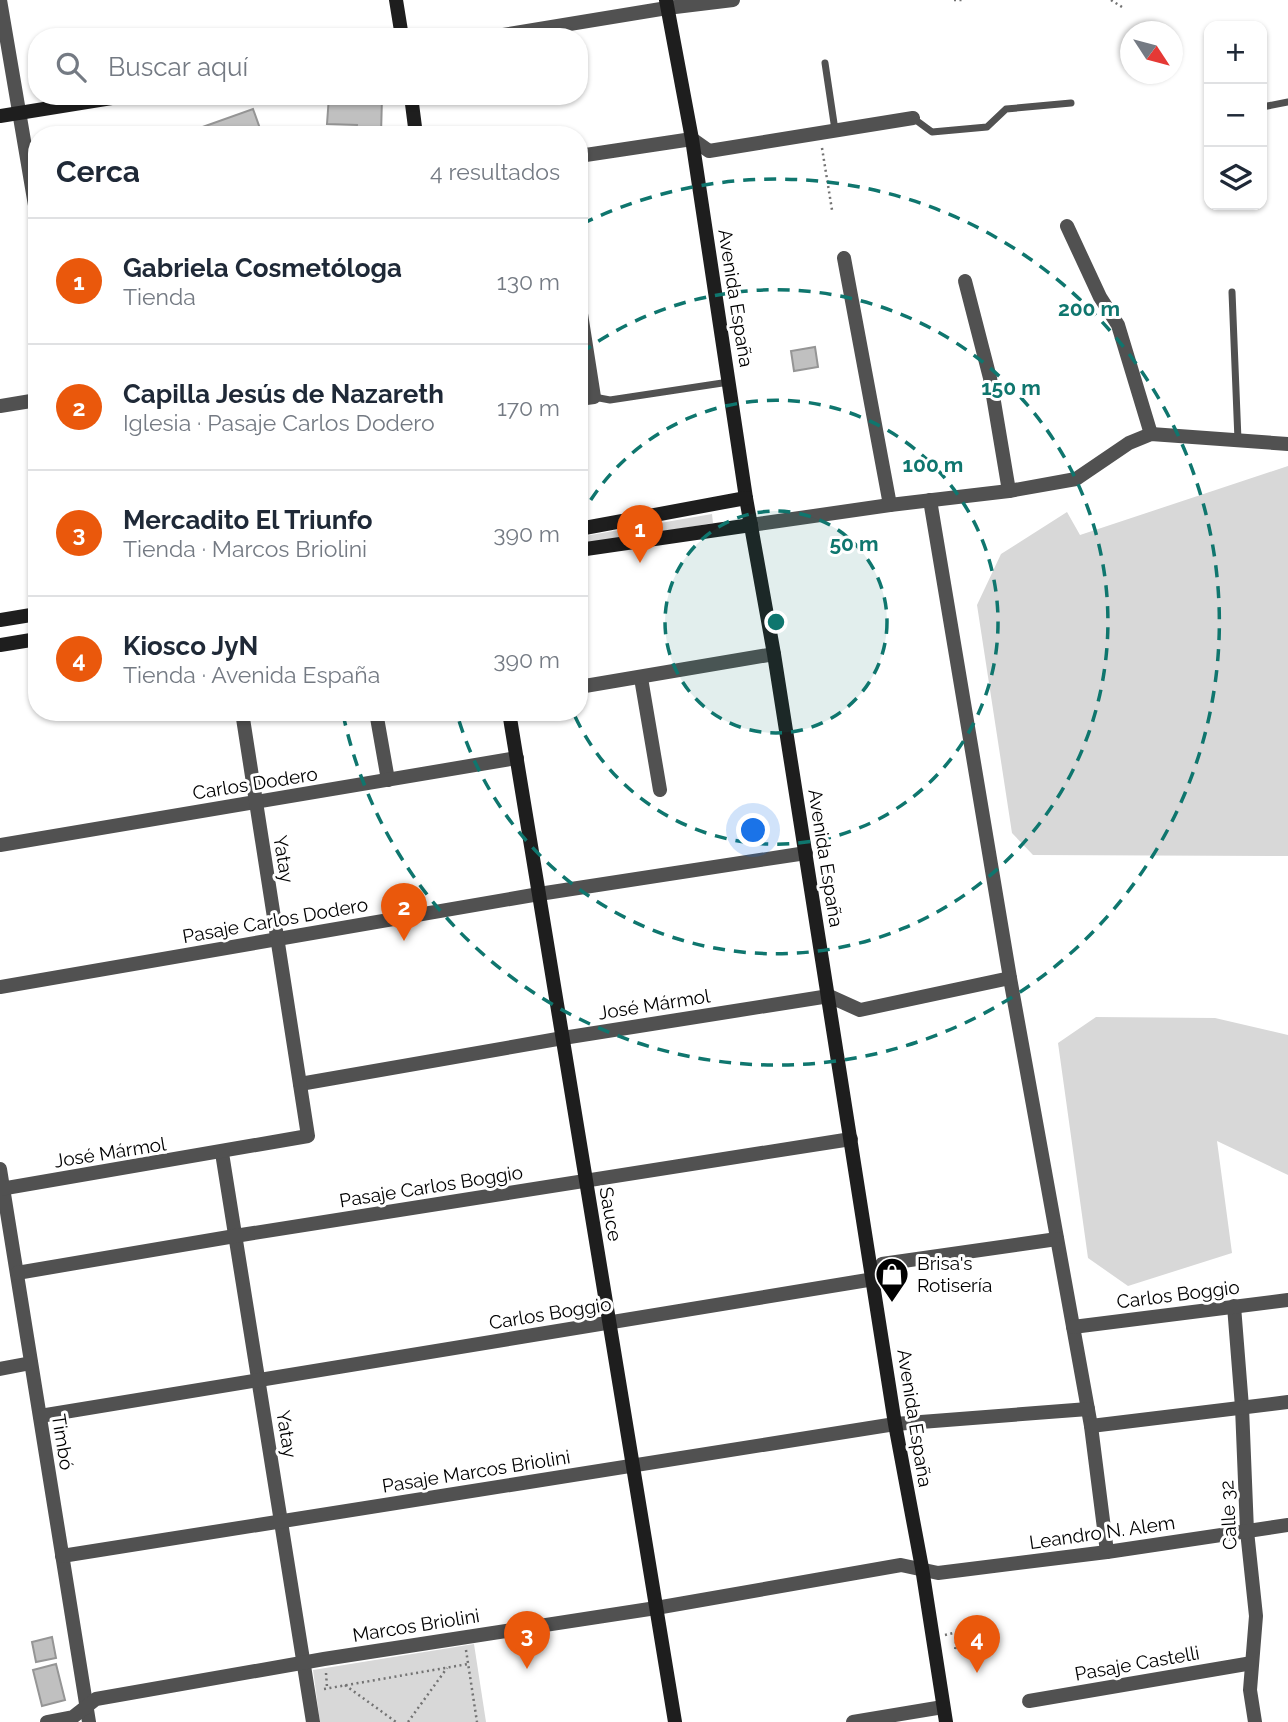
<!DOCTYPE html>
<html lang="es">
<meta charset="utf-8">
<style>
:root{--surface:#fff;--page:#f2f2f3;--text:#1f2937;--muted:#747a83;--line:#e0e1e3;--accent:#ea580c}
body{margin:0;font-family:Raleway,sans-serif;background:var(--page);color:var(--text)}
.controls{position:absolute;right:21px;top:21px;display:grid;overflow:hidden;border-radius:14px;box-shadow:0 2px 5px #0004}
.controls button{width:63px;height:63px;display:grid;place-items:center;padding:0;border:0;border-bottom:2px solid var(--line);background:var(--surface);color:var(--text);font:35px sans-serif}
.compass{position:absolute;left:1120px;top:21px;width:63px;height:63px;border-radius:50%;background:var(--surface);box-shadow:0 2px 5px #0004;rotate:126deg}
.you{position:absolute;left:754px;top:831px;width:24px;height:24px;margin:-18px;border:5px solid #fff;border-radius:50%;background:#1a73e8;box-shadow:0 0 0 10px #1a73e833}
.badge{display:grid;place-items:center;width:46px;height:46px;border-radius:50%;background:var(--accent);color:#fff;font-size:23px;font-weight:700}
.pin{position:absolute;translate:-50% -58px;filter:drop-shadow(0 2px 4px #0008)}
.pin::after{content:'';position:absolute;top:37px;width:24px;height:21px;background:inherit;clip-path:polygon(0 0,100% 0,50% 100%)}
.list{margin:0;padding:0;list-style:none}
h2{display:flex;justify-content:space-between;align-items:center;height:91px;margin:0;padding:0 28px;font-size:30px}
h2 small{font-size:23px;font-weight:400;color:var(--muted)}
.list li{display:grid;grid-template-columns:46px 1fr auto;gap:21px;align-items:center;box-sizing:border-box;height:126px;padding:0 28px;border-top:2px solid var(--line)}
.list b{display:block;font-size:26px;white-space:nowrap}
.list p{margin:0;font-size:23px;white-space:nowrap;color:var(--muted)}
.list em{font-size:23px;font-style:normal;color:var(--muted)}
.icon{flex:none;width:38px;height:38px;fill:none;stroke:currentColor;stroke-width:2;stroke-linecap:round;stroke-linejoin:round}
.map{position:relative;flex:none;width:1288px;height:1722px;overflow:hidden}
.search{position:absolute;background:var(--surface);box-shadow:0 2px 5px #0004;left:28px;top:28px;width:560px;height:77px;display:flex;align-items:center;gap:18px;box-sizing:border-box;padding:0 24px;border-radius:28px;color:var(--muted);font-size:26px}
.panel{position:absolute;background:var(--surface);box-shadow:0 2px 5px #0004;left:28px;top:126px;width:560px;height:595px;border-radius:28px}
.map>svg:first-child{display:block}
.green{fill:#d8d8d8}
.building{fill:#c0c0c0;stroke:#959595;stroke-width:2}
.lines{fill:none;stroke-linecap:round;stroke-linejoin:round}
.path{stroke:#737373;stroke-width:2.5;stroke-dasharray:2 3.5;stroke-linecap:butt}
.lane{stroke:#515151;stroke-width:7}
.street{stroke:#515151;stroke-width:14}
.secondary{stroke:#1e1e1e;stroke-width:14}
.ring{fill:none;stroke:#0f766e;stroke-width:3.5;stroke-dasharray:12 9}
.labels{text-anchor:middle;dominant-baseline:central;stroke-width:6;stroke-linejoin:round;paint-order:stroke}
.street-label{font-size:19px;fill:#000;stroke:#fff}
.poi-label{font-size:19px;fill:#000;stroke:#fff;text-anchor:start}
.centre{fill:#0f766e;stroke:#fff;stroke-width:3.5}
.ring-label{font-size:21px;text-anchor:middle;font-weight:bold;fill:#0f766e;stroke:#fff;stroke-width:6;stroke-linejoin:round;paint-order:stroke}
</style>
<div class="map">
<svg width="1288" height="1722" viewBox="0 0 1288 1722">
<rect width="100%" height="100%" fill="#fff"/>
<g class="green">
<path d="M1288,466V856L1033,855L1012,833L977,605L1001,554L1067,512L1080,535Z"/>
<path d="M712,514L713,523L579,546V537Z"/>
<path d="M1096,1017L1215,1018L1288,1035V1175L1217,1141L1232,1253L1128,1286L1088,1258L1058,1043Z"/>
<path d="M474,1644L486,1722H320L313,1670Z"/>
</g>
<g class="building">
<path d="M329,96L382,97L381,135H356L357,125L327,124Z"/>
<path d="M253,109L262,134L180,135Z"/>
<path d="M815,347L818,367L794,371L791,351Z"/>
<path d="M52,1637L56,1658L36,1662L32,1642Z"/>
<path d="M56,1664L65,1700L42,1706L33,1670Z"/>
</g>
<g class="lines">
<g class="path">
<path d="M954,0H964"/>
<path d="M1111,0L1122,7"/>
<path d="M822,148L832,210"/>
<path d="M945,1635L957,1632L955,1652"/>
<path d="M466,1650L477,1722"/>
<path d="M326,1673L327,1687"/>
<path d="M345,1685L396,1722"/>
<path d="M324,1689L468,1664"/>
<path d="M408,1722L447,1668"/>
</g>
<g class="lane">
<path d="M825,63L835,130"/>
<path d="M1262,107L1288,102"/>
<path d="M913,118L932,132L987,127L1006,109L1071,103"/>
<path d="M1232,292L1238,440"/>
<path d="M594,397L610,400L729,382"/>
</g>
<g class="street">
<path d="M0,0L37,217"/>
<path d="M491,37L667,8L733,0"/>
<path d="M579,156L692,139L709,151L913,118"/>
<path d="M1067,226L1100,297L1118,325L1151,434"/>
<path d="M844,258L890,505"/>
<path d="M965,281L990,378L1009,491"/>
<path d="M579,301L594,397L579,399"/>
<path d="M0,406L37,400"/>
<path d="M930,500L1010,978L1091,1426L1107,1552"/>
<path d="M751,525L890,505L1009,491L1076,479L1129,443L1151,434L1288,444"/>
<path d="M641,678L660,790"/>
<path d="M579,687L774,654"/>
<path d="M376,712L388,780"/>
<path d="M0,845L517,758"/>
<path d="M0,987L539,894L806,853"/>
<path d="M300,1084L563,1038L829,996L860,1010L1010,978"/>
<path d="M222,1153L313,1722"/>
<path d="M0,1169L89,1722"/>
<path d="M0,1189L308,1136L242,712"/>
<path d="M17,1273L235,1236L851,1139"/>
<path d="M1234,1306L1242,1407L1247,1531L1256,1616L1250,1690L1255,1722"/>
<path d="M1073,1327L1288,1300"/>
<path d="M0,1369L31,1363"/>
<path d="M40,1416L874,1279L882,1264L1057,1239"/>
<path d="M1091,1426L1288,1402"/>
<path d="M62,1556L895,1424L1088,1409"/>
<path d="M1029,1701L1252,1663"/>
<path d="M47,1722L73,1717L96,1699L324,1659L656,1608L901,1565L938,1573L1107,1552L1288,1525"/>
<path d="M853,1722L943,1707"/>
</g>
<g class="secondary">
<path d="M396,0L402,37"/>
<path d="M666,0L692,139L746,498L774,654L895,1424L922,1568L946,1722"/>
<path d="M411,96L416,135"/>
<path d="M0,116L124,96"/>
<path d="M579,529L746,498"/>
<path d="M579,550L751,525"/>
<path d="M0,620L37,614"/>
<path d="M0,645L37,639"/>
<path d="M509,712L675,1722"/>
</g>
</g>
<circle cx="776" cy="622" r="111" fill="#0f766e" fill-opacity=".12"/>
<g class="ring">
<circle cx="776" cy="622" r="111"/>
<path d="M580 518A222 222 0 1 1 573 712"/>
<path d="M581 353A332 332 0 1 1 457 714"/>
<path d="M582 224A443 443 0 1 1 343 714"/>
</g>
<defs>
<symbol id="shop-pin" viewBox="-11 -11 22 30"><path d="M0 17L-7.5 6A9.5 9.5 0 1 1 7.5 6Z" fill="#000" stroke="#fff"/><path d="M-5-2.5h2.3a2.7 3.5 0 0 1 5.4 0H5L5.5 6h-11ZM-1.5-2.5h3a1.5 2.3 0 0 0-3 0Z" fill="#fff"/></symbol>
</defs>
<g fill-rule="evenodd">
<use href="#shop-pin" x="873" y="1255" width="38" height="52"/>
</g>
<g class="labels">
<g class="street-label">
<text transform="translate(736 298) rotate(81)">Avenida España</text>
<text transform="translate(255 783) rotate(-9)">Carlos Dodero</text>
<text transform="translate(826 858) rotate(81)">Avenida España</text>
<text transform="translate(284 859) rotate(81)">Yatay</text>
<text transform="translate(275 920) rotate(-10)">Pasaje Carlos Dodero</text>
<text transform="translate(654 1004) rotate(-9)">José Mármol</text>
<text transform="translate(110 1152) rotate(-9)">José Mármol</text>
<text transform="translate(431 1186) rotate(-9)">Pasaje Carlos Boggio</text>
<text transform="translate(611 1214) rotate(80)">Sauce</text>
<text transform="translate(1178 1294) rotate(-7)">Carlos Boggio</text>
<text transform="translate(550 1313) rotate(-9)">Carlos Boggio</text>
<text transform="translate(915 1418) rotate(81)">Avenida España</text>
<text transform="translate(287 1434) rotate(81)">Yatay</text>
<text transform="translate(63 1442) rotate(81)">Timbó</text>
<text transform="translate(476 1471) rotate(-9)">Pasaje Marcos Briolini</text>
<text transform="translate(1228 1515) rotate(-93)">Calle 32</text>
<text transform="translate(1102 1532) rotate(-8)">Leandro N. Alem</text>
<text transform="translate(416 1625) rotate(-9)">Marcos Briolini</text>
<text transform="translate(1137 1663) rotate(-10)">Pasaje Castelli</text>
</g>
<g class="poi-label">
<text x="917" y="1263">Brisa's<tspan x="917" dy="22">Rotisería</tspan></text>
</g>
</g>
<circle cx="776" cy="622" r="10" class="centre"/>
<g class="ring-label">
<text x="1089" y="316">200 m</text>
<text x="1011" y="395">150 m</text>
<text x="933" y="472">100 m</text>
<text x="854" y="551">50 m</text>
</g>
</svg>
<div class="controls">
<button>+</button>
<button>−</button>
<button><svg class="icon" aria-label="layers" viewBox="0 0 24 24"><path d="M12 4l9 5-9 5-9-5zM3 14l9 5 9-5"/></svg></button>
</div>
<svg class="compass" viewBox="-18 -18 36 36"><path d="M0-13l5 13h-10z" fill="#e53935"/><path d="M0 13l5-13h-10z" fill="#747a83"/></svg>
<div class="you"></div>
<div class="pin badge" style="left:640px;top:563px">1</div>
<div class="pin badge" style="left:404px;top:941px">2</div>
<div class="pin badge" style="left:527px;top:1669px">3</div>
<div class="pin badge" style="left:977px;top:1673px">4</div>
<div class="search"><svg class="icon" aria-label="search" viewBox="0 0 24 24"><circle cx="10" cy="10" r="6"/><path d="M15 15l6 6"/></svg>Buscar aquí</div>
<section class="panel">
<h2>Cerca<small>4 resultados</small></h2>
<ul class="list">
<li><span class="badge">1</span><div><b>Gabriela Cosmetóloga</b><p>Tienda</p></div><em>130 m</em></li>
<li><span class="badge">2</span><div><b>Capilla Jesús de Nazareth</b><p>Iglesia · Pasaje Carlos Dodero</p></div><em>170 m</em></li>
<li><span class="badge">3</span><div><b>Mercadito El Triunfo</b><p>Tienda · Marcos Briolini</p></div><em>390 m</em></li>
<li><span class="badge">4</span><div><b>Kiosco JyN</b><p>Tienda · Avenida España</p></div><em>390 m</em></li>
</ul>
</section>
</div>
